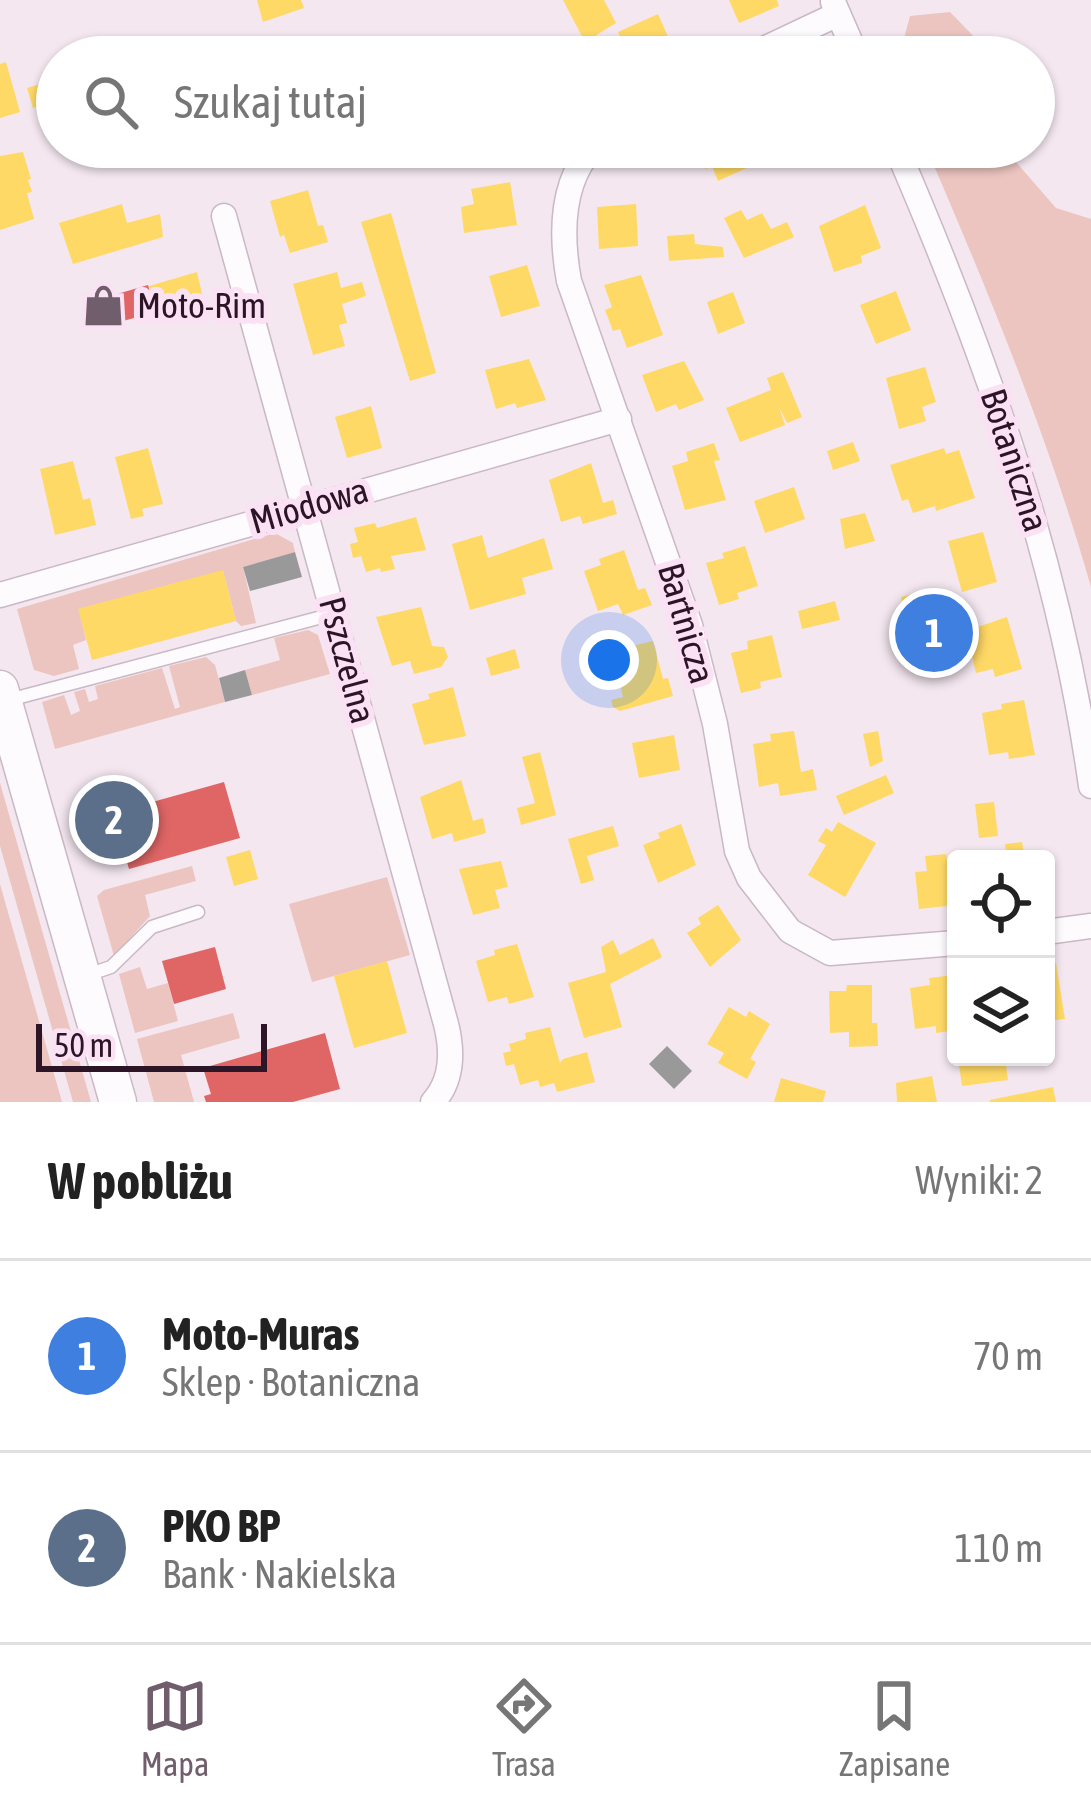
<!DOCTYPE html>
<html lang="pl">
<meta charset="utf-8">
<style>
:root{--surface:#fff;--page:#f6f6f6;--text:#222;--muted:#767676;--line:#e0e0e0;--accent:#715e6d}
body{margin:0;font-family:"Asap Condensed",sans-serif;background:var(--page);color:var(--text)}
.controls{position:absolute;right:36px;bottom:36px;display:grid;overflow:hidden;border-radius:12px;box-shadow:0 3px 9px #0004}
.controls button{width:108px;height:108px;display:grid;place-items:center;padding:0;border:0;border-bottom:3px solid var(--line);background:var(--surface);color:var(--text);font:60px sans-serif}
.scale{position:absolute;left:36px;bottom:30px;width:231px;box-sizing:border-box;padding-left:12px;border:6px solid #2b1526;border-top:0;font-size:33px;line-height:42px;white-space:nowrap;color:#2b1526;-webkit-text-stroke:9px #fae1f3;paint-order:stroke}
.you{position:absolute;left:609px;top:660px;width:42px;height:42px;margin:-30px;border:9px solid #fff;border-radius:50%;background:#1a73e8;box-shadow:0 0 0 18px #1a73e833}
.badge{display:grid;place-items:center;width:78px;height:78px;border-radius:50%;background:var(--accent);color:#fff;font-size:39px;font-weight:700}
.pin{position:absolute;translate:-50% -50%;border:6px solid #fff;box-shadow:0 3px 12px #0006}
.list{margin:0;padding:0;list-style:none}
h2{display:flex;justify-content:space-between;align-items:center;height:156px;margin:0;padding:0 48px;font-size:51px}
h2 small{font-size:39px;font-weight:400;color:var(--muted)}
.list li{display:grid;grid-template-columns:78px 1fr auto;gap:36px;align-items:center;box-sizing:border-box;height:192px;padding:0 48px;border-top:3px solid var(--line)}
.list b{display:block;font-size:45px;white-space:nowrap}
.list p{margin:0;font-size:39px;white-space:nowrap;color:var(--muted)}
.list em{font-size:39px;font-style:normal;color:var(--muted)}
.icon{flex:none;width:66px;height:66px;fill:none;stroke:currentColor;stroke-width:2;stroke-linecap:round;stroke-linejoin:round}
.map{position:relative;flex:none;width:1091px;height:1102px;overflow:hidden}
.search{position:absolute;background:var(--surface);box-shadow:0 3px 9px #0004;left:36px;right:36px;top:36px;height:132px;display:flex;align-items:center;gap:30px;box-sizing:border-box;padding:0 42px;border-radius:66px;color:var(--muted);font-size:45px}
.sheet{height:540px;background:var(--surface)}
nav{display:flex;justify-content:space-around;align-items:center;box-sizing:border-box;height:168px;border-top:3px solid var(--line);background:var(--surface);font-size:33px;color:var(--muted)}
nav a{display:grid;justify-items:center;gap:6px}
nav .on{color:var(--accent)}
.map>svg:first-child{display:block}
.green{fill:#ecc5c0}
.homes{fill:#ffd966}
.shops{fill:#e06666}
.industry{fill:#999}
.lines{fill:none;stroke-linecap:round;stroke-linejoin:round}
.service-casing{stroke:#c9b8c5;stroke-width:15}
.minor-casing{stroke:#c9b8c5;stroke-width:27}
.secondary-casing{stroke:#c9b8c5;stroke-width:39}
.service{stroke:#fdfbfd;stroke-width:12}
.minor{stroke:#fdfbfd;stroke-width:24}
.secondary{stroke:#fdfbfd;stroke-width:36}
.labels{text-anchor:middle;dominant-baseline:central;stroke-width:12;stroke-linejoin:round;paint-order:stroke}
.poi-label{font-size:36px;fill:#2b1526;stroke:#fae1f3;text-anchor:start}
.street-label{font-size:36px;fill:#2b1526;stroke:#fae1f3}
</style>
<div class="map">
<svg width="1091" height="1102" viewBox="0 0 1091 1102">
<rect width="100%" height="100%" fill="#f4e7f0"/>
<g class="green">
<path d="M950,12L987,50L988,57H899L910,16Z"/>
<path d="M926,147H1003L1056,208L1091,219V587C1048,436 988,291 926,147Z"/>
<path d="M275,533L293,543L295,552L243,567L256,623L241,626L236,621L223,571L79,609L86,640L73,645L79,669L54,676L34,670L17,609Z"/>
<path d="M308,630L318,635L330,674L252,695L245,670L280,660L274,638Z"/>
<path d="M206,657L215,665L225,702L55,749L42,702L64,695L71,715L80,711L74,692L85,689L89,702L98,699L95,686L162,668L175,709L180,707L169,666Z"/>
<path d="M0,783L91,1102H73L0,846Z"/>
<path d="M192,866L196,881L145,895L150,916L114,956L97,896L104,890Z"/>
<path d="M387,877L410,955L312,982L289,904Z"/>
<path d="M0,884L62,1102H0Z"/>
<path d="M140,967L147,989L168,983L178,1021L135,1033L119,974Z"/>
<path d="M233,1013L240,1038L181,1055L194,1102H154L137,1039Z"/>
</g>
<g class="homes">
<path d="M257,0H301L304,8L263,22Z"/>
<path d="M563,0H604L616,23L585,42Z"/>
<path d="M729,0H777L779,6L739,23Z"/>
<path d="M658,14L674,50L658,57H629L618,32Z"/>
<path d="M6,62L20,112L0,118V64Z"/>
<path d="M57,79V101L33,108L27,88Z"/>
<path d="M693,147H742L751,166L718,181L712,166L706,169Z"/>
<path d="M23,152L31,179L28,180L32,192L27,193L34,219L0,230V156Z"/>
<path d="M510,182L517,225L464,233L461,207L474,204L471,189Z"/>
<path d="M308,190L318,226L323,225L328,242L290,253L284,235L280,237L270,201Z"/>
<path d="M122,204L127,223L160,214L163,237L73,264L59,223Z"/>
<path d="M636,204L638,246L599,249L597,207Z"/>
<path d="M865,205L881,248L861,256L862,263L834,272L819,226Z"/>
<path d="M741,210L747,220L762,213L771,229L787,222L794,237L744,258L724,218Z"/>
<path d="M391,213L436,373L410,381L361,222Z"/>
<path d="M694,234L695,244L723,247L724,257L669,261L667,236Z"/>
<path d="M527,265L540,306L501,317L489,276Z"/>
<path d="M197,272L203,298L156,312L149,286Z"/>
<path d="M337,272L341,288L362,282L366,296L342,304L347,323L339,325L345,346L313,355L293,284Z"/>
<path d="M641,275L663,335L627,348L620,329L613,331L605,310L612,307L604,285Z"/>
<path d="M896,291L911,330L876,344L860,305Z"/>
<path d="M733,292L745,323L718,334L707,302Z"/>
<path d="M529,359L546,400L517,408L515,403L496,409L485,370Z"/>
<path d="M684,361L704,400L679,410L676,404L656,412L642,375Z"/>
<path d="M925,367L936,402L922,407L926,421L899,429L886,378Z"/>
<path d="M783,372L802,417L787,423L779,407L785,425L740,442L726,408L771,390L767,378Z"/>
<path d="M371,406L382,448L347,458L335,417Z"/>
<path d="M853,442L860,461L833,470L827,451Z"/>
<path d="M714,443L720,460L714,461L726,500L685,510L672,466L688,461L686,452Z"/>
<path d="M148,448L163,504L142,509L144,516L131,519L115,457Z"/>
<path d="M944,448L946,454L959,450L975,498L936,511L935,506L913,513L908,499L902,501L890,465Z"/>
<path d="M73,461L83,500L90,498L96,525L55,535L40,469Z"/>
<path d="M591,463L603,503L613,500L617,514L583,524L580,516L561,522L549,480Z"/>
<path d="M794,487L805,519L765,533L754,501Z"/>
<path d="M865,513L875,541L845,549L840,519Z"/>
<path d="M416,517L426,550L391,556L395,569L381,572L380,568L366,572L361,556L353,558L350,544L358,542L354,528L375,523L377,528Z"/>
<path d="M983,532L997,582L962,592L948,541Z"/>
<path d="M482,535L488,558L544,538L553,569L522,578L526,594L470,610L452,544Z"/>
<path d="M745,546L758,586L737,593L739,599L719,605L706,563L724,558L722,553Z"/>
<path d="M624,550L638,590L645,588L652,605L623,615L618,604L598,611L584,571L601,565L599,559Z"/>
<path d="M223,570L236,621L92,660L78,609Z"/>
<path d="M929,590L934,610L906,616L901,597Z"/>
<path d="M835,601L840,620L802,629L798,611Z"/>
<path d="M421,607L432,646L444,647L448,657L441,667L414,674L410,661L392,666L376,617Z"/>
<path d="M1007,617L1022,669L995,677L993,669L976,673L966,631Z"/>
<path d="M772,635L782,677L760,682L761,688L741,693L731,653L748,649L747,641Z"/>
<path d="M653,641L663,679L668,678L673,696L620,711L613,707L611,700L623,697L613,657L630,653L628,647Z"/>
<path d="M515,649L520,668L491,676L486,658Z"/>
<path d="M453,687L466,736L424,745L412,704L430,699L428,694Z"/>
<path d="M1024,700L1035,755L1009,759L1008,752L989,755L982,713L1002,709L1001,704Z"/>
<path d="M794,731L801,772L813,769L817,790L780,796L778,783L759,787L753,744L771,741L770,734Z"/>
<path d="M878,731L883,761L870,767L863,734Z"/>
<path d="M674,735L680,770L639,778L632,743Z"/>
<path d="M540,752L556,815L521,825L517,808L535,803L522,757Z"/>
<path d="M886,775L894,793L844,815L836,796Z"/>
<path d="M461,780L473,821L483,818L486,833L454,842L452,833L432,839L420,797Z"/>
<path d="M994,802L998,836L979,838L975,804Z"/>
<path d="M838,822L876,843L845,897L808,875L826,845L818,841L826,828L832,832Z"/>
<path d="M681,824L696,865L658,883L643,845L660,838L658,833Z"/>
<path d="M613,826L619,846L587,856L594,880L581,884L568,839Z"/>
<path d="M1022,842L1024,854L1041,852L1042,859H1007L1005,844Z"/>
<path d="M250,850L258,879L234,886L226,857Z"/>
<path d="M946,854L948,868H956V905L919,909L915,872L927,871L925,856Z"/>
<path d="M501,861L508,887L495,890L500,908L473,915L459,869Z"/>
<path d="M718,905L741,940L710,967L687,933L701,924L698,918Z"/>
<path d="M653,938L662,957L610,984L622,1027L584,1038L568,983L606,972L601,947L613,940L620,955Z"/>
<path d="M517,944L534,997L509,1004L507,997L488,1002L476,961L495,955L494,950Z"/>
<path d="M387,961L407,1033L354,1048L334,976Z"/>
<path d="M1056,963L1065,1019L1046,1021V965Z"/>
<path d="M954,975L956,1030L936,1033V1026L915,1029L910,988L930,985L929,978Z"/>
<path d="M847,985H872V1023H877L878,1046L849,1047V1032L830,1033L829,991H846Z"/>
<path d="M729,1007L746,1017L749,1011L770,1024L750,1059L756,1062L747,1079L718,1063L724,1053L707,1044Z"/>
<path d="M550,1027L560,1063L563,1059L587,1052L595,1082L557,1092L554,1083L540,1087L538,1080L520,1085L514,1064L506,1066L503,1053L511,1051L509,1044L526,1039L525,1033Z"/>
<path d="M958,1057H1005L1008,1080L962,1086Z"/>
<path d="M932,1076L937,1102H897L896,1083Z"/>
<path d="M781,1078L826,1091L823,1102H774Z"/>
<path d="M1053,1087L1056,1102H990V1100Z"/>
</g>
<g class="shops">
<path d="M148,285L156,312L101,327L93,301Z"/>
<path d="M939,609L947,643L902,653L895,618Z"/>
<path d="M224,782L240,838L129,869L113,813Z"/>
<path d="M215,947L226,989L174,1004L162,961Z"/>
<path d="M325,1033L340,1089L293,1102H206L204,1096L211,1094L203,1068Z"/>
</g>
<g class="industry">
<path d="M295,552L302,577L250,591L243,567Z"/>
<path d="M245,670L252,695L225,702L219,678Z"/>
<path d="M667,1046L692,1071L674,1089L649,1064Z"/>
</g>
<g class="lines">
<defs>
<g id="service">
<path d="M5,701L333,614"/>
<path d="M84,976L111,967L152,927L198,912"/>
</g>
<g id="minor">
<path d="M833,2L857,57"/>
<path d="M747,57L838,14"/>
<path d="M593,147C560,183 561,237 569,281L690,625L715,724L737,851L749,878L790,931L830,953L956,943"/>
<path d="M896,147C985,353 1060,563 1091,786"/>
<path d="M224,216L446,1024C453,1052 453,1080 433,1102"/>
<path d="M0,595L619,419"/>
<path d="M1046,932L1091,926"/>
</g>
<path id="secondary" d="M0,689L118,1102"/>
</defs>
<use href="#service" class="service-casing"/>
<use href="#minor" class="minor-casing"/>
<use href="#secondary" class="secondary-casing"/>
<use href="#service" class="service"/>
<use href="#minor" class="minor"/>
<use href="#secondary" class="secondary"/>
</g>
<defs>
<symbol id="shop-bare" viewBox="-9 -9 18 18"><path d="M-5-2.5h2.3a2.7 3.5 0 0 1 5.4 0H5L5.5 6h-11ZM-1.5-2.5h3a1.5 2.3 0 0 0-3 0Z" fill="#715e6d" stroke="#fae1f3" stroke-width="2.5" paint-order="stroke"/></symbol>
</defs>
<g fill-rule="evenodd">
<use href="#shop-bare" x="74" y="276" width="59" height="59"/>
</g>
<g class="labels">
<g class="poi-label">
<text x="137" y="305">Moto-Rim</text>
</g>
<g class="street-label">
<text transform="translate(1015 460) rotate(72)">Botaniczna</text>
<text transform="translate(309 505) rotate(-16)">Miodowa</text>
<text transform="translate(687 623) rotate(74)">Bartnicza</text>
<text transform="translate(348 660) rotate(75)">Pszczelna</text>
</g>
</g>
</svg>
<div class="controls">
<button><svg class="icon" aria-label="locate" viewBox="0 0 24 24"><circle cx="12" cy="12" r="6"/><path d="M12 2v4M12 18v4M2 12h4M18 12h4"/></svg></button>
<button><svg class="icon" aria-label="layers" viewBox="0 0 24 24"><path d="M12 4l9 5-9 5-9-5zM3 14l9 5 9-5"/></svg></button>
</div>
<div class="scale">50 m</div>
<div class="you"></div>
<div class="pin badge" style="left:934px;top:633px;background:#3f7fe0">1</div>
<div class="pin badge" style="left:114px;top:820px;background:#5c6f8a">2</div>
<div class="search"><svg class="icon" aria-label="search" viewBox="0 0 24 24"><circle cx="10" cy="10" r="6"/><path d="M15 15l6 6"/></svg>Szukaj tutaj</div>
</div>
<section class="sheet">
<h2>W pobliżu<small>Wyniki: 2</small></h2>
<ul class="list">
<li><span class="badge" style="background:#3f7fe0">1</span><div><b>Moto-Muras</b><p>Sklep · Botaniczna</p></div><em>70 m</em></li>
<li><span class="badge" style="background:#5c6f8a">2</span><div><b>PKO BP</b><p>Bank · Nakielska</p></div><em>110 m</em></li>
</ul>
</section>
<nav>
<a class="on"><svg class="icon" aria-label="map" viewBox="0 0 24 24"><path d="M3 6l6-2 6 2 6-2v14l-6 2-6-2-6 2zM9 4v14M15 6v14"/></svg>Mapa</a>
<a><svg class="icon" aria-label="directions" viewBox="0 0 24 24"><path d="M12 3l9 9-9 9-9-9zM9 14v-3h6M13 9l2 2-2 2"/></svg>Trasa</a>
<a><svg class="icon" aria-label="saved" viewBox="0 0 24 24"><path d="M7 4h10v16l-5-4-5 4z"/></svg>Zapisane</a>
</nav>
